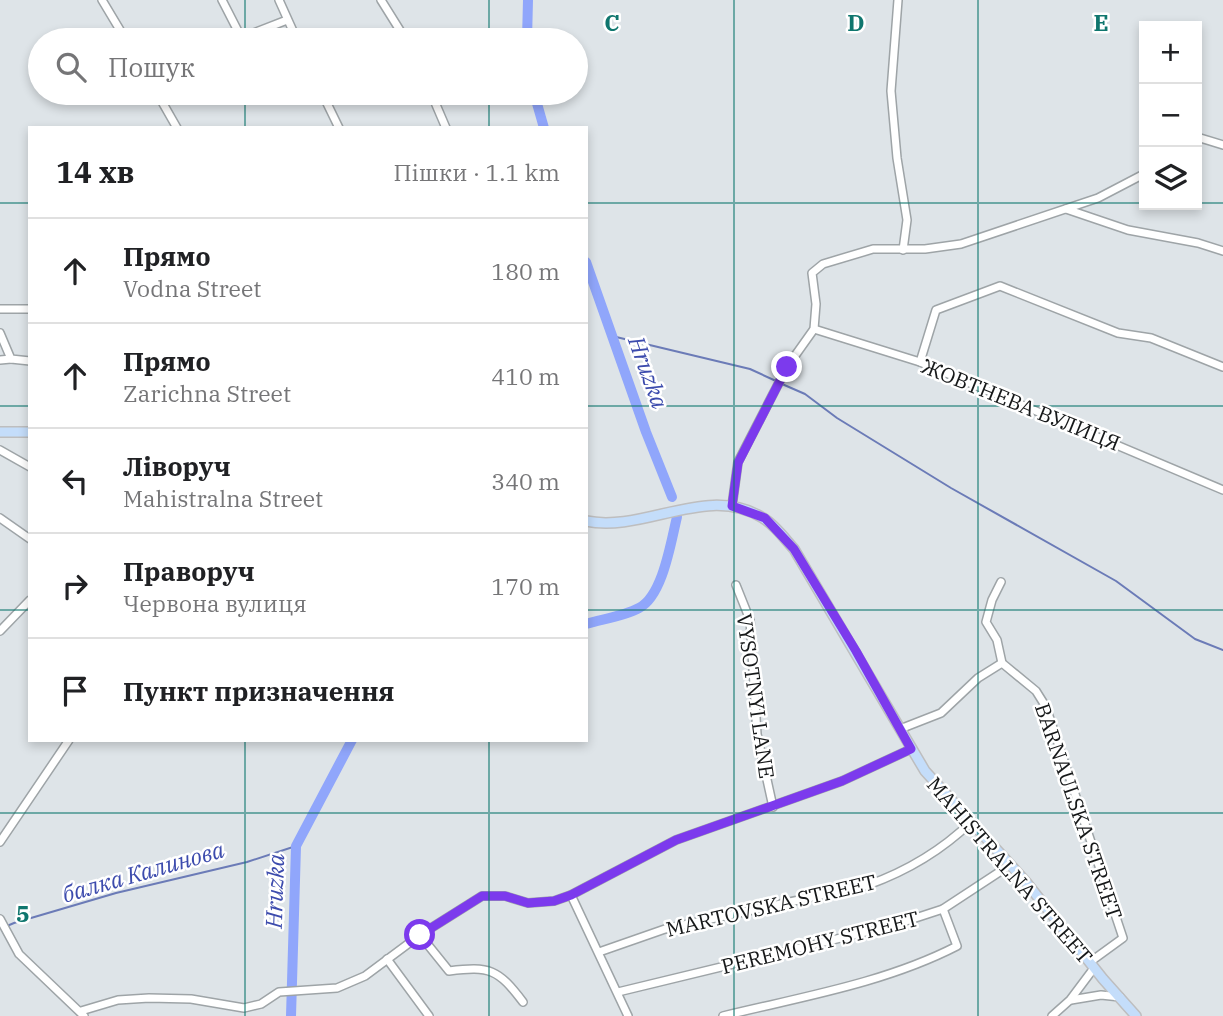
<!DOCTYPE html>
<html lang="uk">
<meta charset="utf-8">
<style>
:root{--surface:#fff;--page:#f6f6f6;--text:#202124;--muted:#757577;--line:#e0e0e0}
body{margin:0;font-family:"IBM Plex Serif",serif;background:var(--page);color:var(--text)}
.controls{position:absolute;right:21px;top:21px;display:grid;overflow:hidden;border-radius:0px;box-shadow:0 4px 10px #0003}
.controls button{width:63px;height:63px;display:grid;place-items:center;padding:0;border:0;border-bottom:2px solid var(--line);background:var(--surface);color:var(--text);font:35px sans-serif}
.stop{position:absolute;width:21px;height:21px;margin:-16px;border:5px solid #7c3aed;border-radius:50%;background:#fff}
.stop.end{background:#7c3aed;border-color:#fff;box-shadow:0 2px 7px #0008}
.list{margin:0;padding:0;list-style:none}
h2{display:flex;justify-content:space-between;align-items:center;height:91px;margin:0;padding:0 28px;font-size:30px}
h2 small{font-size:23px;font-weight:400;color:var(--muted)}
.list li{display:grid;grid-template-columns:46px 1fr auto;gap:21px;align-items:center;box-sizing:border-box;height:105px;padding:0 28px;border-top:2px solid var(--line)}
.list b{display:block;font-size:26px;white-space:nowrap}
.list p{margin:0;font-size:23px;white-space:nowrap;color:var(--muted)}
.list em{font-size:23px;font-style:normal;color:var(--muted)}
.icon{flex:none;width:38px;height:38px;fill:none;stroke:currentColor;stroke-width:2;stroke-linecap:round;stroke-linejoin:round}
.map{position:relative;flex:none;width:1223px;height:1016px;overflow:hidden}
.search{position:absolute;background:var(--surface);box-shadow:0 4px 10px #0003;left:28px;top:28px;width:560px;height:77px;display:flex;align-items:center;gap:18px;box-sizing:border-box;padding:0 24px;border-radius:38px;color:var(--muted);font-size:26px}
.panel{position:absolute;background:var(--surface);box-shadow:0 4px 10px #0003;left:28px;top:126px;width:560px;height:616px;border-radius:0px}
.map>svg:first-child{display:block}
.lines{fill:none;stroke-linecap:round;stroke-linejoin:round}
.stream{stroke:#6b7bb7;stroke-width:2}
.river{stroke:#90a6fb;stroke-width:10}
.minor-casing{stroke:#9ea4a7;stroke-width:10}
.major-casing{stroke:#bebebf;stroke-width:12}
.minor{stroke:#fff;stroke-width:7}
.major{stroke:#c4ddfa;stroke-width:9}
.route{stroke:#7c3aed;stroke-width:9}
.grid{fill:none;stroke:#0f766e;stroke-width:2;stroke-opacity:0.55}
.labels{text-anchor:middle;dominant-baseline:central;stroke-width:5;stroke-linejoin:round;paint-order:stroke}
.street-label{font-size:21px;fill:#161819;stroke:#fff}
.water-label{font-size:23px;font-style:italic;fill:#3c4bad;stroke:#fff}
.grid-label{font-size:23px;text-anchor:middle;font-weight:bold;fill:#0f766e;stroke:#fff;stroke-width:5;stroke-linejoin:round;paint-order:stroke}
</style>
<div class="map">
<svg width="1223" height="1016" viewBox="0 0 1223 1016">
<rect width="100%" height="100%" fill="#dee4e8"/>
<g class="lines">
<g class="stream">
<path d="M612,336L750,369L776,381"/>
<path d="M782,384L805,394L837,418L951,488L1116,581L1195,639L1223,650"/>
<path d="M7,926L14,923L116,893L247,862L296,846"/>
</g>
<g class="river">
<path d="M527,40L528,0"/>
<path d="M534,93L544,128"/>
<path d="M586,262L646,432L672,497"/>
<path d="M586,624C603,619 624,616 639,608C663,596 671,541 677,517"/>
<path d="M291,1016L296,846L352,740"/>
</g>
<defs>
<g id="minor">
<path d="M102,0L126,40"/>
<path d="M222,0L240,35L246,36L287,20"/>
<path d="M279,0L297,40"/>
<path d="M381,0L406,40"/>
<path d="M898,0L891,91L897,158L907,220L903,250"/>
<path d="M157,93L177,128"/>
<path d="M322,93L339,128"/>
<path d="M431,93L446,128"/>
<path d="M1197,137L1223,145"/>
<path d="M1066,209L1128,230L1198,243L1223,251"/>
<path d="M0,309H30"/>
<path d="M814,329L920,362L1223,490"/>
<path d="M0,333L11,359L30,361"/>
<path d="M0,360L11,359"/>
<path d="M920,362L936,310L1000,286L1118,333L1151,338L1223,367"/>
<path d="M0,450L30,467"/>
<path d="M732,506L738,462L787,367L814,329L816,304L812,273L823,264L873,249H925L961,244L1098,198L1144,174"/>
<path d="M0,518L30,539"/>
<path d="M1001,582L992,600L986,622L997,640L1002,663L1036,691L1046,707L1123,938L1090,962"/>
<path d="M736,585L750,620L757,734L773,807"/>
<path d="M0,631L30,600"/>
<path d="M900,729L941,713L978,678L1002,663"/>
<path d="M0,842L69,740"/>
<path d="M571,895L628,1016"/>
<path d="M0,919L19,954L84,1016"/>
<path d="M420,935L449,971C490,966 498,969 523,1002"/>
<path d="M599,952L665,929L868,885C907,871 941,851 971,822"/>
<path d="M387,959L429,1016"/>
<path d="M618,992L894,925L943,909L1010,865"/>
<path d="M1071,1000L1101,995L1120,997"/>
<path d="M81,1011L118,1000L149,998L191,999L244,1008L261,1004L279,992L337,988L365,976L420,935L482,896H505L528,903L554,901L571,895L676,840L842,781L911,749"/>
<path d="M723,1016C801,997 885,983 957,946L943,909"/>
<path d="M1052,1016L1070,1000L1094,968"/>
</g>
<g id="major">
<path d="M0,432H30"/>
<path d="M586,521C645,533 707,483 763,518C775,525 785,539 794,549L925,771L1026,882L1103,979L1136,1016"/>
</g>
</defs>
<use href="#minor" class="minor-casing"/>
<use href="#major" class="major-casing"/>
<use href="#minor" class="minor"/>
<use href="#major" class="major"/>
</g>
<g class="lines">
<path class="route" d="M420,935L482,896H505L528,903L554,901L571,895L676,840L842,781L911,749L856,651L794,549L765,518L732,506L738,463L787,367"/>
</g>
<path class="grid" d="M245,0V40M489,0V40M734,0V1016M978,0V1016M245,93V128M489,93V128M0,203H30M586,203H1144M1197,203H1223M0,406H30M586,406H1223M0,610H30M586,610H1223M245,740V1016M489,740V1016M0,813H1223"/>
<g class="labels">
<g class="street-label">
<text transform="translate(1021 404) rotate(22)">ЖОВТНЕВА ВУЛИЦЯ</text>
<text transform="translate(756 696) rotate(82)">VYSOTNYI LANE</text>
<text transform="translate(1079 811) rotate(71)">BARNAULSKA STREET</text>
<text transform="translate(1010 870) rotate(49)">MAHISTRALNA STREET</text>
<text transform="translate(771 905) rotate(-13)">MARTOVSKA STREET</text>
<text transform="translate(820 942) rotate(-14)">PEREMOHY STREET</text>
</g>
<g class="water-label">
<text transform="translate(649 372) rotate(70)">Hruzka</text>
<text transform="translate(143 871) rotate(-16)">балка Калинова</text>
<text transform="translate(274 891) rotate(-88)">Hruzka</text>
</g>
</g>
<g class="grid-label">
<text x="612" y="31">C</text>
<text x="856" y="31">D</text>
<text x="1101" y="31">E</text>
<text x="23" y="922">5</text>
</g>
</svg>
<div class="controls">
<button>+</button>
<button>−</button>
<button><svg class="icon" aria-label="layers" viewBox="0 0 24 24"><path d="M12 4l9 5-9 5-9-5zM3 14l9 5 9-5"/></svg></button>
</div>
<div class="stop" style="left:420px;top:935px"></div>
<div class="stop end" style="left:787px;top:367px"></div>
<div class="search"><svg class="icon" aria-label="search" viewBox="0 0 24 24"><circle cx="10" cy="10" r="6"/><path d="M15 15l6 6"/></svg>Пошук</div>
<section class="panel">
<h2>14 хв<small>Пішки · 1.1 km</small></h2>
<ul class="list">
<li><svg class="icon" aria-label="ahead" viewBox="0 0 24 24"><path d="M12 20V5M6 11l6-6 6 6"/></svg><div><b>Прямо</b><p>Vodna Street</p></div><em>180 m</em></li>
<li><svg class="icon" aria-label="ahead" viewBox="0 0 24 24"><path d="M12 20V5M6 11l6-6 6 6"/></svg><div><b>Прямо</b><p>Zarichna Street</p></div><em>410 m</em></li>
<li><svg class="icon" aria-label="left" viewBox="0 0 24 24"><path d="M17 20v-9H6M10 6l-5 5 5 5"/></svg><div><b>Ліворуч</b><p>Mahistralna Street</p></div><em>340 m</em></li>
<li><svg class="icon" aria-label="right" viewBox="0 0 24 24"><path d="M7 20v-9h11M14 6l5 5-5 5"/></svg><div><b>Праворуч</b><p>Червона вулиця</p></div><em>170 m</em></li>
<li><svg class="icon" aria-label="arrive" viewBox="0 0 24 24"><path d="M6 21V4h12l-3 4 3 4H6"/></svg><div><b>Пункт призначення</b></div></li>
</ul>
</section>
</div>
